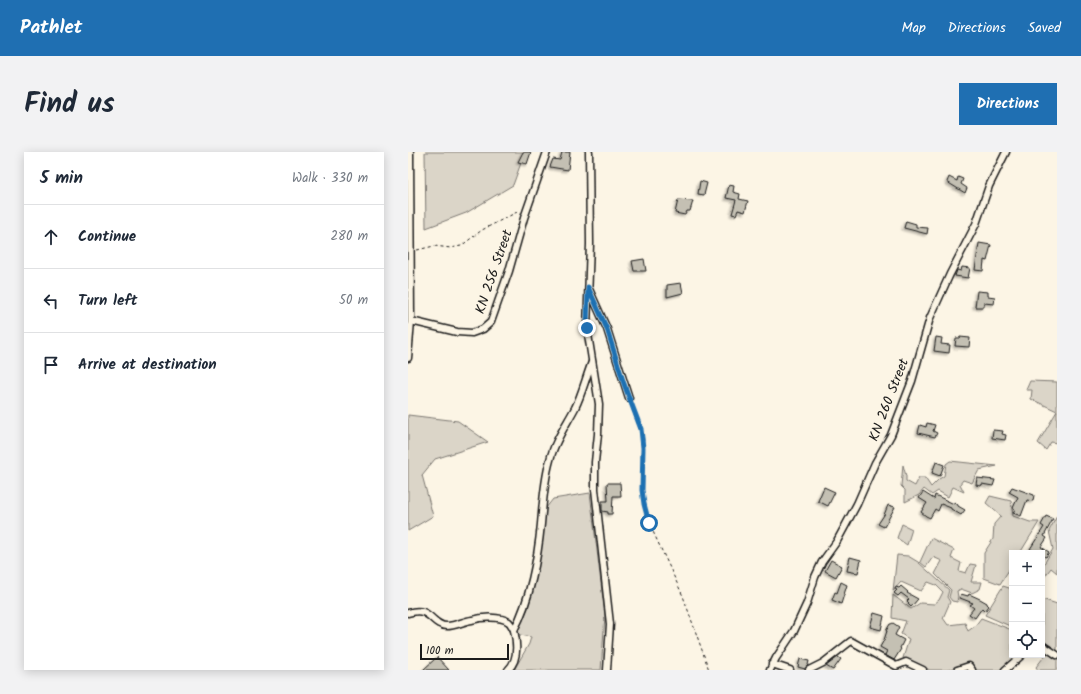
<!DOCTYPE html>
<meta charset="utf-8">
<style>
:root{--surface:#fff;--page:#f2f2f3;--text:#1f2937;--muted:#747a83;--line:#e0e1e3;--accent:#1f6fb2}
body{margin:0;font-family:Kalam,sans-serif;background:var(--page);color:var(--text)}
.controls{position:absolute;right:12px;bottom:12px;display:grid;overflow:hidden;border-radius:0px;box-shadow:0 2px 10px #0003}
.controls button{width:36px;height:36px;display:grid;place-items:center;padding:0;border:0;border-bottom:1px solid var(--line);background:var(--surface);color:var(--text);font:20px sans-serif}
.scale{position:absolute;left:12px;bottom:10px;width:89px;box-sizing:border-box;padding-left:4px;border:2px solid #1c1c1c;border-top:0;font-size:11px;line-height:14px;white-space:nowrap;color:#1c1c1c;-webkit-text-stroke:3px #fcf5e5;paint-order:stroke}
.stop{position:absolute;width:12px;height:12px;margin:-9px;border:3px solid #1f6fb2;border-radius:50%;background:#fff}
.stop.end{background:#1f6fb2;border-color:#fff;box-shadow:0 1px 4px #0008}
.list{margin:0;padding:0;list-style:none}
h2{display:flex;justify-content:space-between;align-items:center;height:52px;margin:0;padding:0 16px;font-size:17px}
h2 small{font-size:13px;font-weight:400;color:var(--muted)}
.list li{display:grid;grid-template-columns:26px 1fr auto;gap:12px;align-items:center;box-sizing:border-box;height:64px;padding:0 16px;border-top:1px solid var(--line)}
.list b{display:block;font-size:15px;white-space:nowrap}
.list em{font-size:13px;font-style:normal;color:var(--muted)}
.icon{flex:none;width:22px;height:22px;fill:none;stroke:currentColor;stroke-width:2;stroke-linecap:round;stroke-linejoin:round}
.map{position:relative;flex:none;width:649px;height:518px;overflow:hidden;border-radius:0px}
header{display:flex;align-items:center;gap:24px;box-sizing:border-box;height:56px;padding:0 20px;background:var(--accent);color:#fff}
header strong{font-size:19px}
nav{display:flex;gap:22px;margin-inline-start:auto;font-size:14px}
.intro{display:flex;align-items:center;justify-content:space-between;box-sizing:border-box;height:96px;padding:0 24px}
h1{margin:0;font-size:28px}
.button{padding:10px 18px;border-radius:0px;background:var(--accent);color:#fff;font-size:14px;font-weight:700}
main{display:flex;gap:24px;padding:0 24px}
aside{flex:1;background:var(--surface);border-radius:0px;box-shadow:0 2px 10px #0003}
.map>svg:first-child{display:block}
.green{fill:#dbd5c8;stroke:#7c7872}
.building{fill:#c4c0b3;stroke:#1c1c1c;filter:url(#shadow)}
.lines{fill:none;stroke-linecap:round;stroke-linejoin:round}
.minor-casing{stroke:#1c1c1c;stroke-width:9}
.path{stroke:#1c1c1c;stroke-width:1;stroke-dasharray:3 3;stroke-linecap:butt}
.minor{stroke:#fcf5e5;stroke-width:6}
.route{stroke:#1f6fb2;stroke-width:5}
.labels{text-anchor:middle;dominant-baseline:central;stroke-width:4;stroke-linejoin:round;paint-order:stroke}
.street-label{font-size:14px;fill:#1c1c1c;stroke:#fcf5e5}
</style>
<header>
<strong>Pathlet</strong>
<nav><a>Map</a><a>Directions</a><a>Saved</a></nav>
</header>
<div class="intro"><h1>Find us</h1><a class="button">Directions</a></div>
<main>
<aside>
<h2>5 min<small>Walk · 330 m</small></h2>
<ul class="list">
<li><svg class="icon" aria-label="ahead" viewBox="0 0 24 24"><path d="M12 20V5M6 11l6-6 6 6"/></svg><div><b>Continue</b></div><em>280 m</em></li>
<li><svg class="icon" aria-label="left" viewBox="0 0 24 24"><path d="M17 20v-9H6M10 6l-5 5 5 5"/></svg><div><b>Turn left</b></div><em>50 m</em></li>
<li><svg class="icon" aria-label="arrive" viewBox="0 0 24 24"><path d="M6 21V4h12l-3 4 3 4H6"/></svg><div><b>Arrive at destination</b></div></li>
</ul>
</aside>
<div class="map">
<svg width="649" height="518" viewBox="0 0 649 518">
<defs>
<filter id="shadow"><feDropShadow dx="-2" dy="2" stdDeviation="1" flood-color="#0004"/></filter>
</defs>
<rect width="100%" height="100%" fill="#fcf5e5"/>
<filter id="ink" filterUnits="userSpaceOnUse"><feTurbulence type="fractalNoise" baseFrequency=".025" numOctaves="2"/><feDisplacementMap in="SourceGraphic" scale="8" xChannelSelector="R" yChannelSelector="G"/><feConvolveMatrix kernelMatrix="1 2 1 2 8 2 1 2 1" color-interpolation-filters="sRGB"/></filter>
<g filter="url(#ink)">
<g class="green">
<path d="M17,0H117L105,33L58,61L18,76Z"/>
<path d="M622,229L649,230V291L643,290L638,298L630,291L649,259L623,247L624,238H618Z"/>
<path d="M0,263L50,269L80,290L27,307L14,323L25,364L0,379Z"/>
<path d="M542,309L589,314L571,318L564,331L555,328L552,332L556,340L545,335L540,345L530,339L524,343L516,337L511,343L497,350V338L493,334L495,313L498,324V329L507,334L511,326H517L523,335L531,327L536,324L538,312Z"/>
<path d="M182,341L197,464L193,518H106L121,492L123,485L107,482L120,456L138,356L145,347Z"/>
<path d="M582,344L603,349L605,364L622,370H631L612,401H604V413L592,432L576,426V401L585,387L586,372L593,364L578,351Z"/>
<path d="M649,364V421L643,416L634,428V415L645,397L641,379Z"/>
<path d="M494,372L504,377L499,393L489,386Z"/>
<path d="M523,386L546,398L543,406L553,411L551,419L558,421L562,412L568,413L563,430H574L572,437L564,441L553,437L549,439L550,445L549,450L544,449L541,445L543,438L527,422L534,409L525,405L518,415L512,410Z"/>
<path d="M489,403L500,404L510,410L541,438L539,445L542,450L535,466L540,473L557,471L560,479L567,474L573,466L604,478V503H609L591,518H568L563,511L540,518H522L495,506L501,487L493,482L498,469L484,466L485,443L503,457L512,451L526,452L531,448L535,440L528,433L520,430L513,439L493,430L485,439Z"/>
<path d="M595,434L604,437V475L577,463Z"/>
<path d="M634,447L649,452V499L634,488Z"/>
<path d="M639,501L649,508V518H630L628,515Z"/>
</g>
<g class="building">
<path d="M115,0H123L119,12L110,10Z"/>
<path d="M154,0H162L160,18L142,15L145,7L152,8Z"/>
<path d="M541,25L549,29L550,25L555,27L553,32L559,36L557,41L539,30Z"/>
<path d="M292,29L299,31L296,43L290,42Z"/>
<path d="M321,33L326,34L325,40L332,42L331,47L340,49L337,60L330,58L328,63L324,62L328,48L318,46Z"/>
<path d="M270,48L285,49L282,59H279L277,63L267,61Z"/>
<path d="M498,69L508,72V75L520,76L519,82L496,76Z"/>
<path d="M571,91L583,93L579,109L576,108L575,119L567,118Z"/>
<path d="M236,107L238,119H226L224,109Z"/>
<path d="M554,115L562,116L560,126L547,124L549,118L553,119Z"/>
<path d="M273,131L275,141L259,145V133Z"/>
<path d="M569,139L580,140V144L587,145L586,152L576,151V155H567Z"/>
<path d="M528,185L534,186L533,192L542,193L541,201L526,199Z"/>
<path d="M552,185L562,186L561,195L547,194L548,186H552Z"/>
<path d="M519,271L527,273L525,279L529,281L527,285L510,281L512,273L518,275Z"/>
<path d="M585,278L595,279L594,282L598,283L597,288L584,286Z"/>
<path d="M528,310L536,313L532,324L524,321Z"/>
<path d="M569,326L587,328L585,334L574,332L573,334L568,333Z"/>
<path d="M199,331H212L213,344H205L204,362H200V360L194,359V349H200Z"/>
<path d="M416,335L427,340L420,354L410,349Z"/>
<path d="M604,335L626,343L625,349L619,348L613,364L605,361L607,357L605,356L610,345L601,340Z"/>
<path d="M515,340L526,347L527,343L546,352V350L550,353V354L557,358L553,363L543,357V356L533,352L530,359L527,357L522,366L518,364L513,360L519,351L511,346Z"/>
<path d="M480,353L487,355L476,375L470,372L476,363Z"/>
<path d="M638,364L645,367L636,384L639,386L633,395L641,400L638,405L634,403V401H630L622,397L636,375L633,373Z"/>
<path d="M442,405L453,408L450,421L439,419Z"/>
<path d="M423,408L434,414L428,425L417,419Z"/>
<path d="M433,430L439,433L433,452L424,448L427,440L429,441Z"/>
<path d="M493,434L500,440L499,441L510,447L503,455L500,452L501,451L499,449L501,447L493,441L490,444L486,441L489,438L487,437L488,435L491,436Z"/>
<path d="M553,442L560,444L561,442L572,447L579,451V452L581,454L577,459L574,456L567,466L561,462L566,456L562,453L565,451L552,446Z"/>
<path d="M466,461L476,464L473,478L462,475Z"/>
<path d="M485,471L491,475L487,483L496,488L492,496L493,497L486,508L477,503L479,499L472,495L476,488L479,479H478L482,472H483Z"/>
<path d="M29,505L41,518H15Z"/>
<path d="M430,505L433,507L425,518L418,514Z"/>
<path d="M392,507L401,509L400,513L397,517L390,515Z"/>
</g>
<g class="lines">
<defs>
<g id="minor">
<path d="M181,0L182,92L179,176L191,252L190,282L187,310V337L202,472L199,518"/>
<path d="M181,137L199,177L221,246"/>
<path d="M3,169L49,180L64,181L75,177L83,170L101,119L116,66L139,0"/>
<path d="M0,206L3,169L2,0"/>
<path d="M0,461C23,453 23,474 39,474C47,474 56,469 64,468C74,465 92,464 101,470C103,472 105,476 106,478"/>
<path d="M634,493L649,503"/>
<path d="M364,512L382,518"/>
<path d="M100,518C111,508 109,491 106,478C122,449 130,404 133,372C135,350 136,329 142,308C146,290 158,273 167,256C174,242 178,225 184,210"/>
<path d="M362,518L368,506L386,479L399,451L407,425L414,410L429,389L449,352L467,311L483,283L504,229L522,166L542,122L568,72L581,34L598,0"/>
<path d="M401,518L415,511L443,489L488,514L498,510L515,518"/>
<path d="M549,518L561,514L564,518"/>
<path d="M597,518L614,503"/>
</g>
</defs>
<use href="#minor" class="minor-casing"/>
<g class="path">
<path d="M9,98L26,94L43,96L53,94L74,78L111,59"/>
<path d="M223,252L235,285L234,338L236,352L241,371L275,444L301,518"/>
</g>
<use href="#minor" class="minor"/>
</g>
</g>
<g class="lines" filter="url(#ink)">
<path class="route" d="M179,176L180,135L199,177L216,232L233,277L235,296L234,338L236,352L241,371"/>
</g>
<g class="labels">
<g class="street-label">
<text transform="translate(86 120) rotate(-71)">KN 256 Street</text>
<text transform="translate(481 248) rotate(-69)">KN 260 Street</text>
</g>
</g>
</svg>
<div class="controls">
<button>+</button>
<button>−</button>
<button><svg class="icon" aria-label="locate" viewBox="0 0 24 24"><circle cx="12" cy="12" r="6"/><path d="M12 2v4M12 18v4M2 12h4M18 12h4"/></svg></button>
</div>
<div class="scale">100 m</div>
<div class="stop" style="left:241px;top:371px"></div>
<div class="stop end" style="left:179px;top:176px"></div>
</div>
</main>
